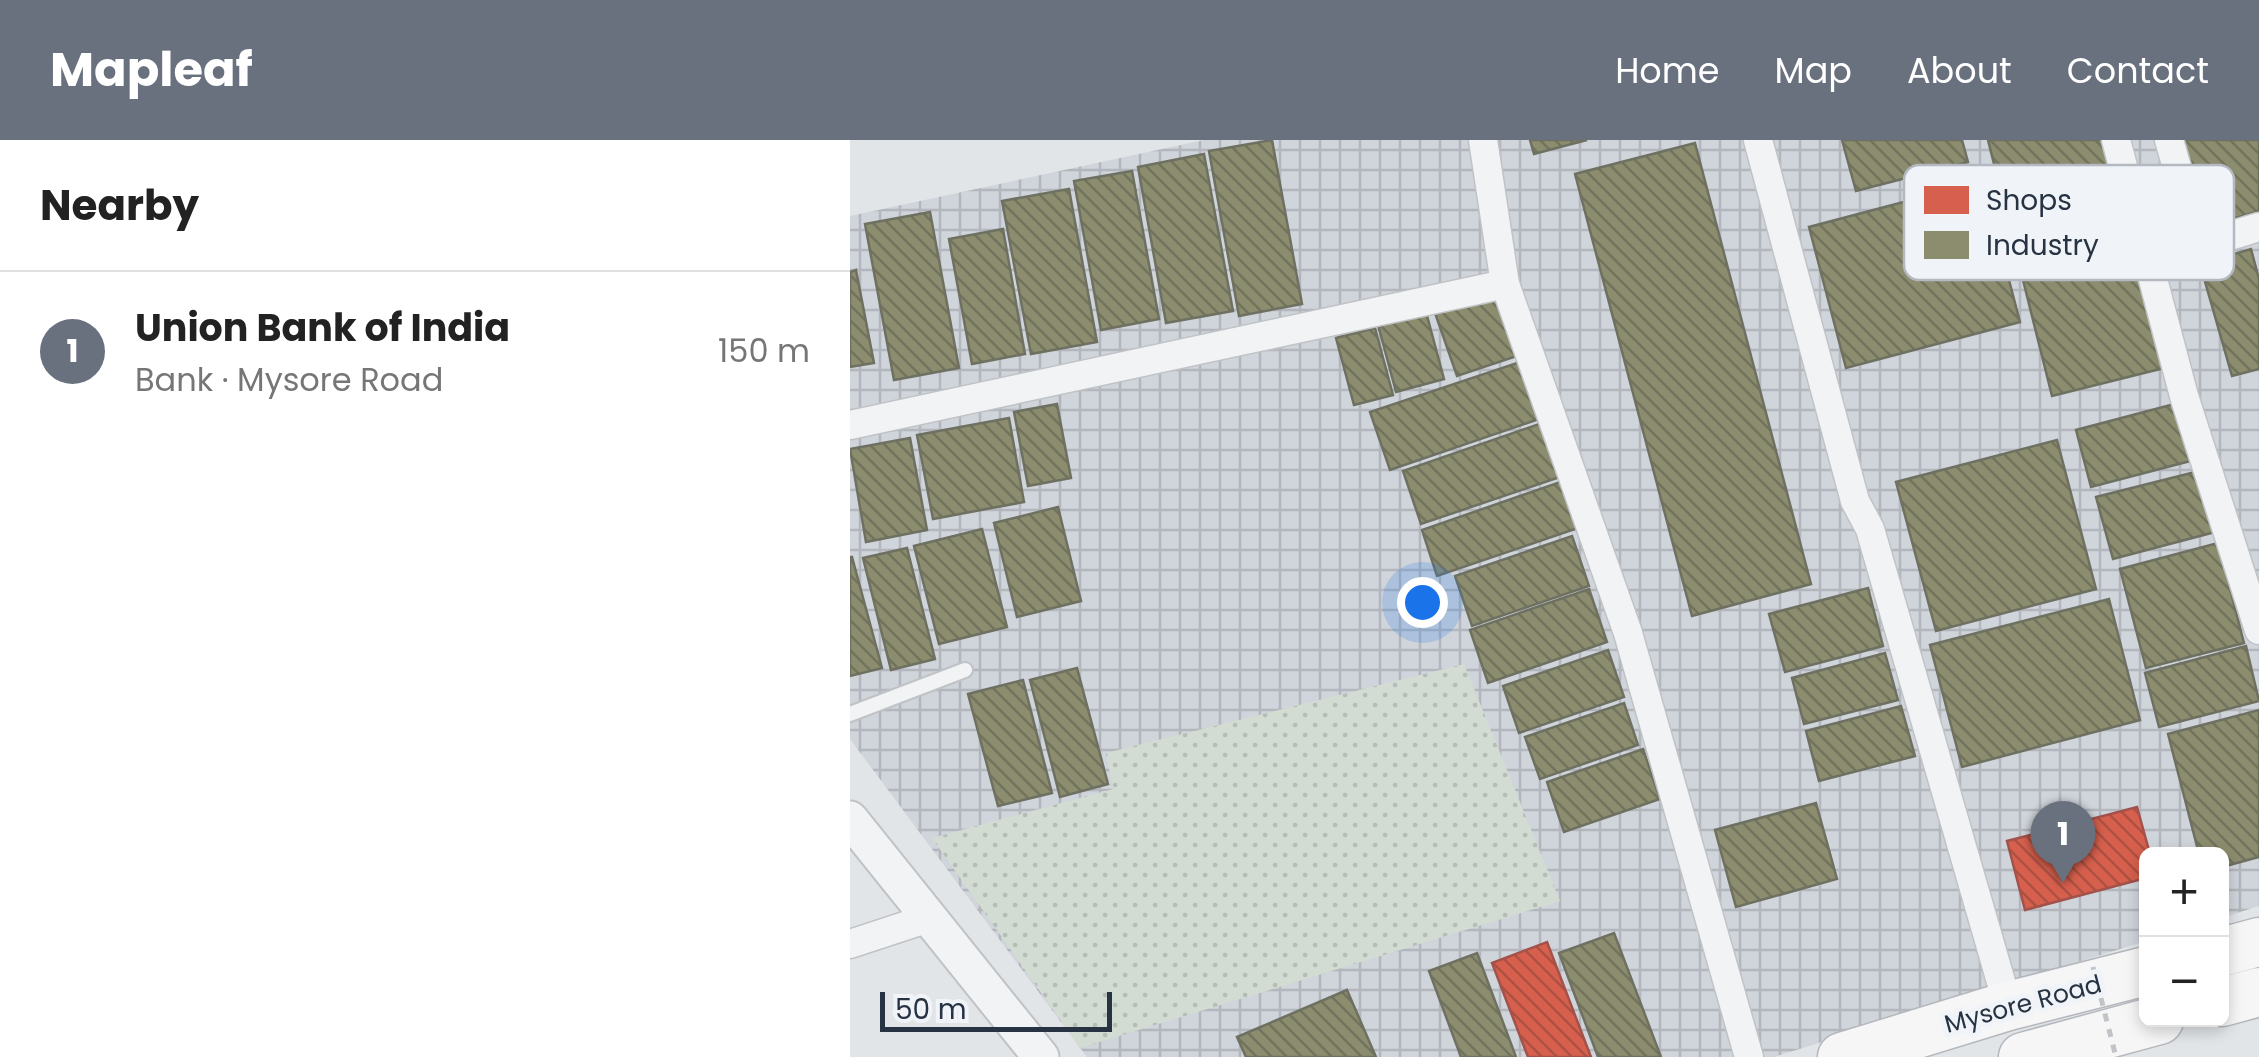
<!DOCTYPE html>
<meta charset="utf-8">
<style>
:root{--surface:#fff;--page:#f2f2f2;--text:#222;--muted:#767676;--line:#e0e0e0;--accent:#68717d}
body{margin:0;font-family:Poppins,sans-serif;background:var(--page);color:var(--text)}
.controls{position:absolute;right:30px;bottom:30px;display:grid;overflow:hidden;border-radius:15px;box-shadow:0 5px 15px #0003}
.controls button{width:90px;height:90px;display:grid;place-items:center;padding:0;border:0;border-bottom:2px solid var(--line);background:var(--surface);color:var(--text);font:50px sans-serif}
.scale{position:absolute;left:30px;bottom:25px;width:232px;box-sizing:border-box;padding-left:10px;border:5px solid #273343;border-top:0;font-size:28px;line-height:35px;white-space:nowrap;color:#273343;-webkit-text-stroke:8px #f0f3f7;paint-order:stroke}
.you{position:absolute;left:572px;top:462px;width:35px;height:35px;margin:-25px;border:8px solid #fff;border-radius:50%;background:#1a73e8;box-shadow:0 0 0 15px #1a73e833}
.badge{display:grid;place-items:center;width:65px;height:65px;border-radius:50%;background:var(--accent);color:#fff;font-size:32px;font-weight:700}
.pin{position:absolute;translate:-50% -82px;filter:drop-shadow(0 2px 5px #0008)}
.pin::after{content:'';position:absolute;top:52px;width:35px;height:30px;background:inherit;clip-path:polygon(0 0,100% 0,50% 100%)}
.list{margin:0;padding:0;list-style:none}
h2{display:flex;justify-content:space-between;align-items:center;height:130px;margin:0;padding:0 40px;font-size:42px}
h2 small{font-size:32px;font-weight:400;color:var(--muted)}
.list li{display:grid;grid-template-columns:65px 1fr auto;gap:30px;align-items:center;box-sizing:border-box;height:160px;padding:0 40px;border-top:2px solid var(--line)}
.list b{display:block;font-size:38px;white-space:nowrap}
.list p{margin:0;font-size:32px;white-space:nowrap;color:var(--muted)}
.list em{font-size:32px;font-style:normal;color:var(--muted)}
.map{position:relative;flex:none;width:1409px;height:917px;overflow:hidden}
header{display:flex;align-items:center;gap:60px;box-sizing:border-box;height:140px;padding:0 50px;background:var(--accent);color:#fff}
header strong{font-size:48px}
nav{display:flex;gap:55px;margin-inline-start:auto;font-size:35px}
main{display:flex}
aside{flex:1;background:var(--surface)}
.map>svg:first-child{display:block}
.industrial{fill:url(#industrial-grid)}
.grass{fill:url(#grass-dots)}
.shops{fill:url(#shops-back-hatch);stroke:#a2524a;stroke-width:2.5}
.industry{fill:url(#industry-back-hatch);stroke:#6e7161;stroke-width:2.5}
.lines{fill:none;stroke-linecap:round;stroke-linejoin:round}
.service-casing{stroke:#c0c3c6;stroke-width:18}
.minor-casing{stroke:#c0c3c6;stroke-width:31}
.tertiary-casing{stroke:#c0c3c6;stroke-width:39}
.trunk-casing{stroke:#b4b8bd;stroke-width:51}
.service{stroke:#f2f3f4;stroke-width:14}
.minor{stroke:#f2f3f4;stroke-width:28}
.tertiary{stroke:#f2f3f4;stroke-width:35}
.trunk{stroke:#f6f6f7;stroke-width:48}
.path-bridge{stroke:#c1c3c8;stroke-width:5;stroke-dasharray:8 8;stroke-linecap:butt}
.labels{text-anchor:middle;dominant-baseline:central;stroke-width:10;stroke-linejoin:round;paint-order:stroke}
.street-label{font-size:25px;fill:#273343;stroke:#f0f3f7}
.key{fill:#f0f3f7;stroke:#b4b9c1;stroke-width:2.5}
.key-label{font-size:28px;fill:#273343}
</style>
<header>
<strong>Mapleaf</strong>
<nav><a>Home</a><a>Map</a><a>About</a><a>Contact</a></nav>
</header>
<main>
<aside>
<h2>Nearby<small></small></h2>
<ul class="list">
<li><span class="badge">1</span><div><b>Union Bank of India</b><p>Bank · Mysore Road</p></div><em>150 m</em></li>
</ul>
</aside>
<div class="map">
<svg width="1409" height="917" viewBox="0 0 1409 917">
<defs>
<pattern id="industrial-grid" width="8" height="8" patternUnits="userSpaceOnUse" patternTransform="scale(2.5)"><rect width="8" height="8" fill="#d0d5db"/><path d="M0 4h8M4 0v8" fill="none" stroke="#b3b7bd"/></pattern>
<pattern id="grass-dots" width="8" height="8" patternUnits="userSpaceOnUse" patternTransform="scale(2.5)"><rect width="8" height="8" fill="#d3dcd3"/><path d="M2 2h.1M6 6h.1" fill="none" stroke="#b5bdb6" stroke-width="1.8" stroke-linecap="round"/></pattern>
<pattern id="shops-back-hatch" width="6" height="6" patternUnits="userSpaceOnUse" patternTransform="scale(2.5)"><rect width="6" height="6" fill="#d6604d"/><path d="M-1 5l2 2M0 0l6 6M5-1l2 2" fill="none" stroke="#ae5042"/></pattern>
<pattern id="industry-back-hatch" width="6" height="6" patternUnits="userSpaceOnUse" patternTransform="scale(2.5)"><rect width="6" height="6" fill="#8c8c6e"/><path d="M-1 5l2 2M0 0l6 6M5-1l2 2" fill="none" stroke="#72735c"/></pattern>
</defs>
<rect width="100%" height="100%" fill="#e2e5e8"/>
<path class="industrial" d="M354,0H1409V766L1372,778V714H1296V801L924,917H237L0,599V76Z"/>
<path class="grass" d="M614,524L710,761L230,908L82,698L263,649L256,613Z"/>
<g class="shops">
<path d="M1287,667L1300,714H1296V738L1175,770L1157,701Z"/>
<path d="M697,802L741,917H678L642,823Z"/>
</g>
<g class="industry">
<path d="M422,0L452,164L389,176L359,11Z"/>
<path d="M680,0H737L684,14Z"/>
<path d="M992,0H1112L1118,22L1006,51Z"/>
<path d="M1138,0H1257L1314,228L1202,256Z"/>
<path d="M1325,0H1409V71L1352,88Z"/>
<path d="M845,3L961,444L842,476L725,34Z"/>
<path d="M354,14L383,171L316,183L288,27Z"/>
<path d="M282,31L309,179L251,190L224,41Z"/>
<path d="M1133,41L1170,182L996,228L959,87Z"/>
<path d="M219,49L247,202L181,214L152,61Z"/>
<path d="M80,72L109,228L44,240L15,84Z"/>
<path d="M153,89L175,214L122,224L99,99Z"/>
<path d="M1401,109L1409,139V229L1382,236L1350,124Z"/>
<path d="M6,130L24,223L0,227V132Z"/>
<path d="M650,147L673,214L607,236L584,170Z"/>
<path d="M575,168L594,239L546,252L527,181Z"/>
<path d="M525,188L543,255L504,265L486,198Z"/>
<path d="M676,220L695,277L540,330L520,272Z"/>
<path d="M1328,263L1344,320L1241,347L1226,290Z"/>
<path d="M207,264L221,338L178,346L164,272Z"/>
<path d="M159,278L174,362L83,379L67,295Z"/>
<path d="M692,283L710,337L571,384L553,331Z"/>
<path d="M60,298L77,390L16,402L0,309Z"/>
<path d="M1207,300L1246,449L1086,491L1046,342Z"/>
<path d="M1349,331L1365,392L1263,419L1246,357Z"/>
<path d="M713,341L728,388L587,436L572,390Z"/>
<path d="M208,367L231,461L167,477L144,383Z"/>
<path d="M132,389L157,487L89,504L64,406Z"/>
<path d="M722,396L739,446L622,486L605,436Z"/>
<path d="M1368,403L1394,503L1296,528L1270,429Z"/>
<path d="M57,408L85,519L41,530L13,418Z"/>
<path d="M0,417H2L32,528L0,536Z"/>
<path d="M1018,448L1033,506L935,532L919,474Z"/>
<path d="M739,449L757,502L638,543L620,490Z"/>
<path d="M1259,459L1290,580L1112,627L1080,505Z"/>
<path d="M1396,506L1409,561L1309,587L1295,533Z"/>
<path d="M758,510L774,557L669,593L653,546Z"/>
<path d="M1035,513L1048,560L954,584L942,538Z"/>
<path d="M227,528L258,644L210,657L180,540Z"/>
<path d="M173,540L202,653L148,666L118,554Z"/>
<path d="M774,563L788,605L690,639L675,597Z"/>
<path d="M1051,566L1065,616L969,641L956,591Z"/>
<path d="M1409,570V717L1372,727V714H1349L1318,594Z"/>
<path d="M793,609L810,659L714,692L697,642Z"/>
<path d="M966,663L987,739L886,767L865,690Z"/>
<path d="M764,793L811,917H748L709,813Z"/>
<path d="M627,813L666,917H611L579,831Z"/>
<path d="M497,850L526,917H396L387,897Z"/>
</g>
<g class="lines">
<defs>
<path id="service" d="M0,574L115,530"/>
<g id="minor">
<path d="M633,0L655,144L778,493L899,917"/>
<path d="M908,0L1005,361L1020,389L1158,866"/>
<path d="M1266,0L1334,256L1409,490"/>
<path d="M1319,0L1346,94C1364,105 1390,92 1409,87"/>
<path d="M1284,68L1334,55"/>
<path d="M0,285L655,144"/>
<path d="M0,804L79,778"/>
</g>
<path id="tertiary" d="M0,679L191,917"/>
<g id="trunk">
<path d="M1372,812L1409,802"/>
<path d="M1372,862L1409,852"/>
<path d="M992,917L1158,866L1296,831"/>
<path d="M1173,917L1309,880"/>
</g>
</defs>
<use href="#service" class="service-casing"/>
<use href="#minor" class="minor-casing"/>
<use href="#tertiary" class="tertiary-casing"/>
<use href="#trunk" class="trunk-casing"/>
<use href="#service" class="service"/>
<use href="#minor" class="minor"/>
<use href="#tertiary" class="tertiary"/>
<use href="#trunk" class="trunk"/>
<path class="path-bridge" d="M1243,827L1266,917"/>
</g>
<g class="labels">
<g class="street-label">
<text transform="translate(1173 864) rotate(-15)">Mysore Road</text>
</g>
</g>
<rect x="1054" y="25" width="330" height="115" rx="15" class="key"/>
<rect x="1074" y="46" width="45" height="28" fill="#d6604d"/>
<rect x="1074" y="91" width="45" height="28" fill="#8c8c6e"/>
<g class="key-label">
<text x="1136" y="70">Shops</text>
<text x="1136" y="115">Industry</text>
</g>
</svg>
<div class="controls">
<button>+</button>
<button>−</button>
</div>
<div class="scale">50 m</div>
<div class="you"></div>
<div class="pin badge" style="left:1213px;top:743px">1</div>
</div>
</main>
